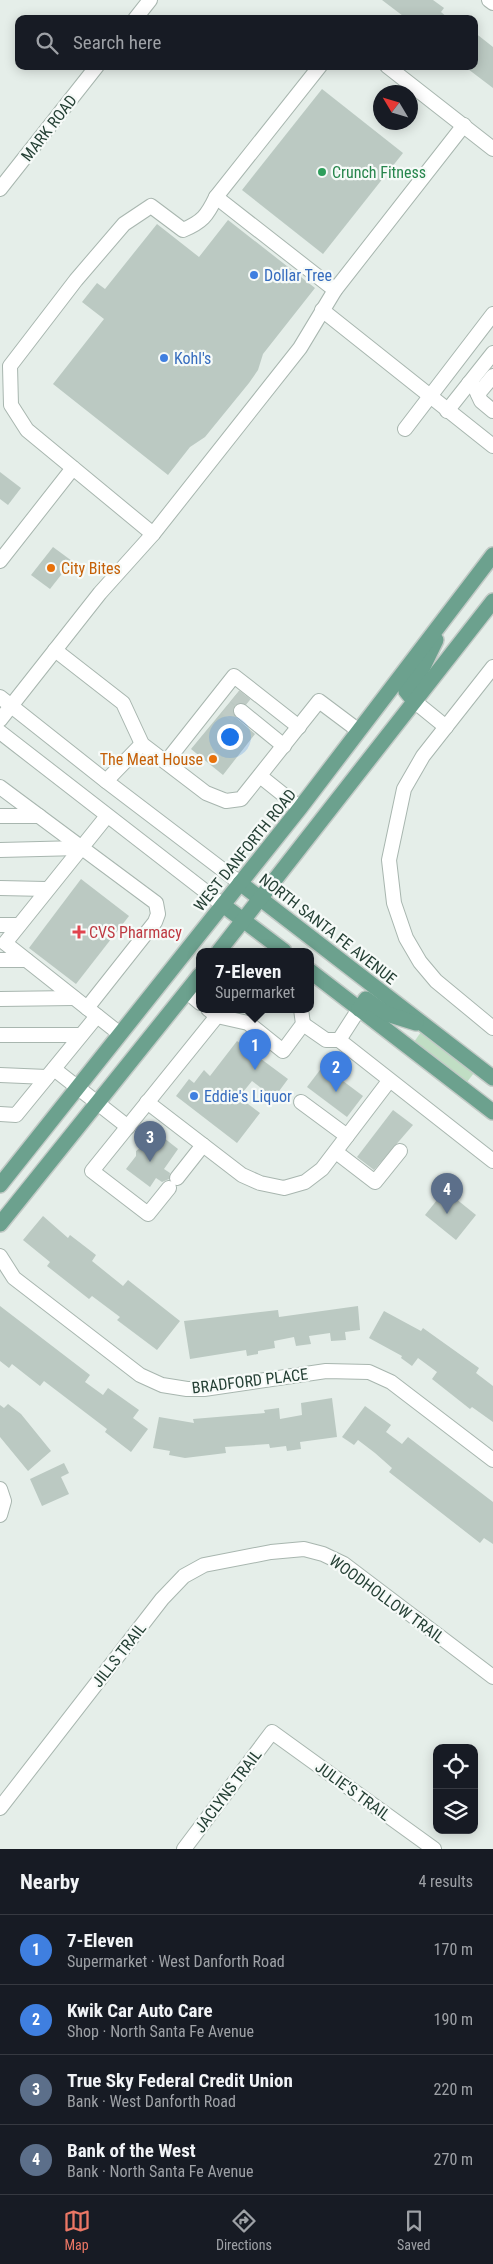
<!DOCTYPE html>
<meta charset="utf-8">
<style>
:root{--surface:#171b24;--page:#242831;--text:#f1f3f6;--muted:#9ea1a6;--line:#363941;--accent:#ec7765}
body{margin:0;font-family:"Roboto Condensed",sans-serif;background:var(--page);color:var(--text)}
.controls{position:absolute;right:15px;bottom:15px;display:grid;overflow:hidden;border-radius:10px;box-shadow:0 2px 12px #0003}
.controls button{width:45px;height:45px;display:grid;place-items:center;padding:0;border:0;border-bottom:1px solid var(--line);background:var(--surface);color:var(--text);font:25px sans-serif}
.compass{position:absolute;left:373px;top:85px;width:45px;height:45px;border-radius:50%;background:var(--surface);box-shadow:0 2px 12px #0003;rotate:308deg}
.you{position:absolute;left:229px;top:736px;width:18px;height:18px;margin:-12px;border:4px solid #fff;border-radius:50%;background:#1a73e8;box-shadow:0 0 0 8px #1a73e833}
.badge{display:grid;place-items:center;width:32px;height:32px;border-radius:50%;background:var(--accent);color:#fff;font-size:16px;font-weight:700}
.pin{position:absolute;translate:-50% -41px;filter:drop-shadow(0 1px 2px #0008)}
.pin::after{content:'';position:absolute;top:26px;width:18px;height:15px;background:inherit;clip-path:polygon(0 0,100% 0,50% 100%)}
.popup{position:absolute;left:196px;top:948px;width:118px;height:65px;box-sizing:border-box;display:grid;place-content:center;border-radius:10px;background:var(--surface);filter:drop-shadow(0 1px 4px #0005);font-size:16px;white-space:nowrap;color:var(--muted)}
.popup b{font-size:19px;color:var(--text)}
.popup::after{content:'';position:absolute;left:50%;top:100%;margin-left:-10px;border:10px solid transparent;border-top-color:var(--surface)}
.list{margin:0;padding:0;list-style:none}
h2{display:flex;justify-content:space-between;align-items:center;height:65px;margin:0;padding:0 20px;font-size:21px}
h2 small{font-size:16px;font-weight:400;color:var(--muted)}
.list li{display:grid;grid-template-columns:32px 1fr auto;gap:15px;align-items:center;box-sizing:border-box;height:70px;padding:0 20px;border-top:1px solid var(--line)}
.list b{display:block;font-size:19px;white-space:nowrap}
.list p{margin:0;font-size:16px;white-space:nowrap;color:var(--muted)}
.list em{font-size:16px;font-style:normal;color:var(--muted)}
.icon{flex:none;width:28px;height:28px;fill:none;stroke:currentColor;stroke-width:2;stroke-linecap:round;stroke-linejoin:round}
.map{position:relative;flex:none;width:493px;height:1849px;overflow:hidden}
.search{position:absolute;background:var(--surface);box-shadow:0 2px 12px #0003;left:15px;right:15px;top:15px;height:55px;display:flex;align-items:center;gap:12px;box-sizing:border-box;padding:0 18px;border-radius:10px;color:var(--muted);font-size:19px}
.sheet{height:345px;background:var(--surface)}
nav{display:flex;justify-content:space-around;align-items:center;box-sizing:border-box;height:70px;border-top:1px solid var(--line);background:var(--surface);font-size:14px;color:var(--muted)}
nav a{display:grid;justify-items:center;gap:2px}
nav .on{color:var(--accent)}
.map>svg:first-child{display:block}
.green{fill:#c0dec4}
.building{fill:#bbc9c2}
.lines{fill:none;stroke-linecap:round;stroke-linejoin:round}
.minor-tunnel{stroke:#bfcbc5;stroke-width:14;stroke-dasharray:14 7;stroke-linecap:butt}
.minor-casing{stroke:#a8b6af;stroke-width:16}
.major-casing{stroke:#c2cac6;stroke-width:18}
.minor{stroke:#fff;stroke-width:14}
.major{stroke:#6ca18e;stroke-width:15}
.leisure-dot{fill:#2e9e5b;stroke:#f6faf8;stroke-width:2}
.shop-dot{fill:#3f7fe0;stroke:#f6faf8;stroke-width:2}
.food-dot{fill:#e8710a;stroke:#f6faf8;stroke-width:2}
.health-dot{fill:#e0444e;stroke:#f6faf8;stroke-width:2}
.labels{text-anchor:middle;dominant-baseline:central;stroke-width:4.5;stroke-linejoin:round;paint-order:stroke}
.street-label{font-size:16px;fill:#254035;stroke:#f6faf8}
.leisure-label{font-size:16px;fill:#27864d;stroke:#f6faf8;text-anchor:start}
.shop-label{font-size:16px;fill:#366cbe;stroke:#f6faf8;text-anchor:start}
.food-label{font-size:16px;fill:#c56008;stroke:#f6faf8;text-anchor:start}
.health-label{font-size:16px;fill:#be3a42;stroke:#f6faf8;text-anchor:start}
</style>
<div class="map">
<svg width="493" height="1849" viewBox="0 0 493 1849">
<rect width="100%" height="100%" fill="#e5eee9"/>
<path class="green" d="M421,1032L474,1073L467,1082L414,1042Z"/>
<g class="building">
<path d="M382,0H433L444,8L441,12L449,19H407Z"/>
<path d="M474,32L493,47V88L464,66H474Z"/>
<path d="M322,89L403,153L323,254L242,190Z"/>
<path d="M228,220L315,288L263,354L258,370L249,383L205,437L190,447L168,475L53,384L104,319L82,302L97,283L105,289L157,224L199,257Z"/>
<path d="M0,472L21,488L8,505L0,499Z"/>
<path d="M53,547L72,561L50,589L31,575Z"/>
<path d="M239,691L250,699L246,704L242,702L235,705L233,715L255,734L223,775L191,749Z"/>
<path d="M81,879L129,916L76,984L29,948Z"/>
<path d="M237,1041L288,1079L274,1098L252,1081L239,1097L260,1113L237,1143L176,1096L189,1079L194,1083L204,1070L210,1076Z"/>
<path d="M323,1066L363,1096L347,1117L307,1087Z"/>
<path d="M393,1110L413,1125L374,1170L357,1157Z"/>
<path d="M155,1131L178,1149L164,1169L170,1173L169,1179L162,1182L156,1178L150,1187L126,1169L136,1156V1151L143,1146Z"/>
<path d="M445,1190L476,1215L456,1240L425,1215Z"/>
<path d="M43,1216L68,1238L70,1235L96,1255L92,1261L123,1286L128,1280L180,1321L157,1350L117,1320L120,1317L92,1296L89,1299L47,1266L50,1262L23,1240Z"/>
<path d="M0,1306L90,1375L85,1382L103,1395L108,1388L139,1410L133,1418L148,1429L131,1452L105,1432L107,1429L44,1381L40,1386L12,1364L9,1368L0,1361Z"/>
<path d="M358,1306L360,1330L345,1332L346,1340L331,1341L330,1333L309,1336L311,1344L296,1346L294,1337L274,1341L275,1348L258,1351V1354L247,1356L246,1350L190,1359L184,1321L278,1310L279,1317Z"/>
<path d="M384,1311L421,1331L423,1328L479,1368L476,1373L493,1386V1422L472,1407L470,1409L432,1379L437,1372L418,1358L412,1366L401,1358L402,1356L369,1338Z"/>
<path d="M332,1398L337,1437L300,1442L301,1449L287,1451L286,1446L270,1448L269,1444L225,1447L226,1453L185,1458L169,1455L170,1451L153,1448L159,1417L194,1423L193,1419L265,1413L264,1410L279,1408L280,1419L302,1415L301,1403Z"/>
<path d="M8,1404L21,1414L51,1451L28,1471L0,1437V1405L4,1408Z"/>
<path d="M365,1406L391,1425L386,1432L402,1444L408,1437L493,1502V1544L484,1538L480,1543L389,1472L392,1468L375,1453L358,1440L354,1445L342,1437Z"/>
<path d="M64,1463L69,1473L61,1477L69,1494L42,1506L30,1479Z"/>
</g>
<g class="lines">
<g class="minor-tunnel">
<path d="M235,696L246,705"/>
<path d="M226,708L236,716"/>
</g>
<defs>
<g id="minor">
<path d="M489,0L493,3"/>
<path d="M135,19L150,0"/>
<path d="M387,66L493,149"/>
<path d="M0,189L97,66"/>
<path d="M216,197L335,290"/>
<path d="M322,310L493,446"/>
<path d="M469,383L475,388L481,401L493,411"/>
<path d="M478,394L493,376"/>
<path d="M447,411L493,353"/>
<path d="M405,429L493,314"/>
<path d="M153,534L27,430L11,405L10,366L76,280L124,224L151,206L183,230C202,222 207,216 216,197L320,66"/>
<path d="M0,561L73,468"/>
<path d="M55,650L123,703L142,744L206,793L226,801L241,799L319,701L359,731"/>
<path d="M493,667L423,756L404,789L389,860L394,903L406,938L420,962L436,981L493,1028"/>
<path d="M0,697L106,781L240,883"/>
<path d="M414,701L446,727"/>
<path d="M241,711L284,746"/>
<path d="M0,720L100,593L153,534L300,348L335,290L464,125"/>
<path d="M0,732L223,905"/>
<path d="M166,762L234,676L299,727"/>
<path d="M260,776L300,808"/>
<path d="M106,781L142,744"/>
<path d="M0,787L156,903L158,914L155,922L87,1008"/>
<path d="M0,816H39"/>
<path d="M107,816L5,943L120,1034"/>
<path d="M0,850L80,848"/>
<path d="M0,888L46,889"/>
<path d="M0,925H19"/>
<path d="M0,960H26"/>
<path d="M187,992L200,1003"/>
<path d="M0,999L74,998"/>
<path d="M359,1009L339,1040L493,1161"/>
<path d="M217,1016L248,1023L283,1051L303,1024L301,1009"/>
<path d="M303,1024L326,1040H339"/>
<path d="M0,1035H81"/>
<path d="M54,1069L128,1127"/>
<path d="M0,1075L47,1077"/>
<path d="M147,1102L242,1175L260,1183L284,1188L305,1182L322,1169L389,1081"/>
<path d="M301,1102L347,1136"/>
<path d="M0,1114L16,1115L97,1016"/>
<path d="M336,1152L375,1182L400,1151"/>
<path d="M177,1178L203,1145"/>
<path d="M169,1188L148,1214L92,1171L217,1016L208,1009"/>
<path d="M0,1256L14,1278L140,1375L162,1385L187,1389H204L326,1371L369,1372L391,1382L493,1460"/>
<path d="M0,1489L4,1501L0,1515"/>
<path d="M0,1808L162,1599L184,1576L204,1565L271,1552L304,1549L323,1554L344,1564L493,1677"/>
<path d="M184,1849L272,1732L434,1849"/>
</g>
<g id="major">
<path d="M414,701L406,691L423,667L436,640"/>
<path d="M240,883L493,1078"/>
<path d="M223,905L284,951"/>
<path d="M219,951L493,601"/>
<path d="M310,971L493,1112"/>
<path d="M359,1009L366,999L387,1014L416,1023"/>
<path d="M0,1185L300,808L493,555"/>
<path d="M0,1224L200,975"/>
</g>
</defs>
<use href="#minor" class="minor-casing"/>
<use href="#major" class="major-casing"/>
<use href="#minor" class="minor"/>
<use href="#major" class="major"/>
</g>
<circle class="leisure-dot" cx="322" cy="172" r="5"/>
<g class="shop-dot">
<circle cx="254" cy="275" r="5"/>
<circle cx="164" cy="358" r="5"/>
<circle cx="194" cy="1096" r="5"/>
</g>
<g class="food-dot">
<circle cx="51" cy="568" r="5"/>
<circle cx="213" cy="759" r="5"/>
</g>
<path class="health-dot" d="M76.5 924.5h5v5h5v5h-5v5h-5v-5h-5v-5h5z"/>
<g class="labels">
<g class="street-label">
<text transform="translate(49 128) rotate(-52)">MARK ROAD</text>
<text transform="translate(245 850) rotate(-51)">WEST DANFORTH ROAD</text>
<text transform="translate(328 929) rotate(38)">NORTH SANTA FE AVENUE</text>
<text transform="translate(250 1381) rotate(-7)">BRADFORD PLACE</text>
<text transform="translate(387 1599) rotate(36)">WOODHOLLOW TRAIL</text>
<text transform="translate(119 1655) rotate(-52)">JILLS TRAIL</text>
<text transform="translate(228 1791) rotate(-53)">JACLYNS TRAIL</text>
<text transform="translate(353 1791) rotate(36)">JULIE'S TRAIL</text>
</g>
<g class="leisure-label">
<text x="332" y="172">Crunch Fitness</text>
</g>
<g class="shop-label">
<text x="264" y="275">Dollar Tree</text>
<text x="174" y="358">Kohl's</text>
<text x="204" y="1096">Eddie's Liquor</text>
</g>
<g class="food-label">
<text x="61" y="568">City Bites</text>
<text x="203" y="759" text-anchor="end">The Meat House</text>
</g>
<g class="health-label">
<text x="89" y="932">CVS Pharmacy</text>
</g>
</g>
</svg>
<div class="controls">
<button><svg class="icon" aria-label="locate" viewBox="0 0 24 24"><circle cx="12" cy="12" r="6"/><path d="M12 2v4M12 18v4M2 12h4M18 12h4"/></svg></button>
<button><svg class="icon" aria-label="layers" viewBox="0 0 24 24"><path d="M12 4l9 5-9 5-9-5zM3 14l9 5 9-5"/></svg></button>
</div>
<svg class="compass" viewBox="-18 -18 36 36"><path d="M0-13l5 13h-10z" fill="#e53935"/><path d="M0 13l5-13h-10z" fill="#9ea1a6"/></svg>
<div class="you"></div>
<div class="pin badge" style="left:255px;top:1070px;background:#3f7fe0">1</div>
<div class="popup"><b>7-Eleven</b>Supermarket</div>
<div class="pin badge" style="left:336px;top:1092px;background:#3f7fe0">2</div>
<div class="pin badge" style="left:150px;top:1162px;background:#5c6f8a">3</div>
<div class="pin badge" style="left:447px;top:1214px;background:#5c6f8a">4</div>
<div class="search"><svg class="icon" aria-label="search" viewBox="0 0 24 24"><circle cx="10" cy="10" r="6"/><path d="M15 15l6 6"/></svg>Search here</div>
</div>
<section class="sheet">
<h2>Nearby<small>4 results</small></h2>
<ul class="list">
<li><span class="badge" style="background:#3f7fe0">1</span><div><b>7-Eleven</b><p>Supermarket · West Danforth Road</p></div><em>170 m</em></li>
<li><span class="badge" style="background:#3f7fe0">2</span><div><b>Kwik Car Auto Care</b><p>Shop · North Santa Fe Avenue</p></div><em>190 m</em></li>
<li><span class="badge" style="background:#5c6f8a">3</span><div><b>True Sky Federal Credit Union</b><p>Bank · West Danforth Road</p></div><em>220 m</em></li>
<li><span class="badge" style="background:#5c6f8a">4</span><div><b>Bank of the West</b><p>Bank · North Santa Fe Avenue</p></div><em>270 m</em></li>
</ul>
</section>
<nav>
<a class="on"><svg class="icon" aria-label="map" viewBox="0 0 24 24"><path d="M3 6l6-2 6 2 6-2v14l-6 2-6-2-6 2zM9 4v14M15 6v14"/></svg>Map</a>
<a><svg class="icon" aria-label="directions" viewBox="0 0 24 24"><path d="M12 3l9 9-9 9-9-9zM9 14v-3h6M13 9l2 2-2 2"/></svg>Directions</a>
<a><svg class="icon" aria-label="saved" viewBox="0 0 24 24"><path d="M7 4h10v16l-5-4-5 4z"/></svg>Saved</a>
</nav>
